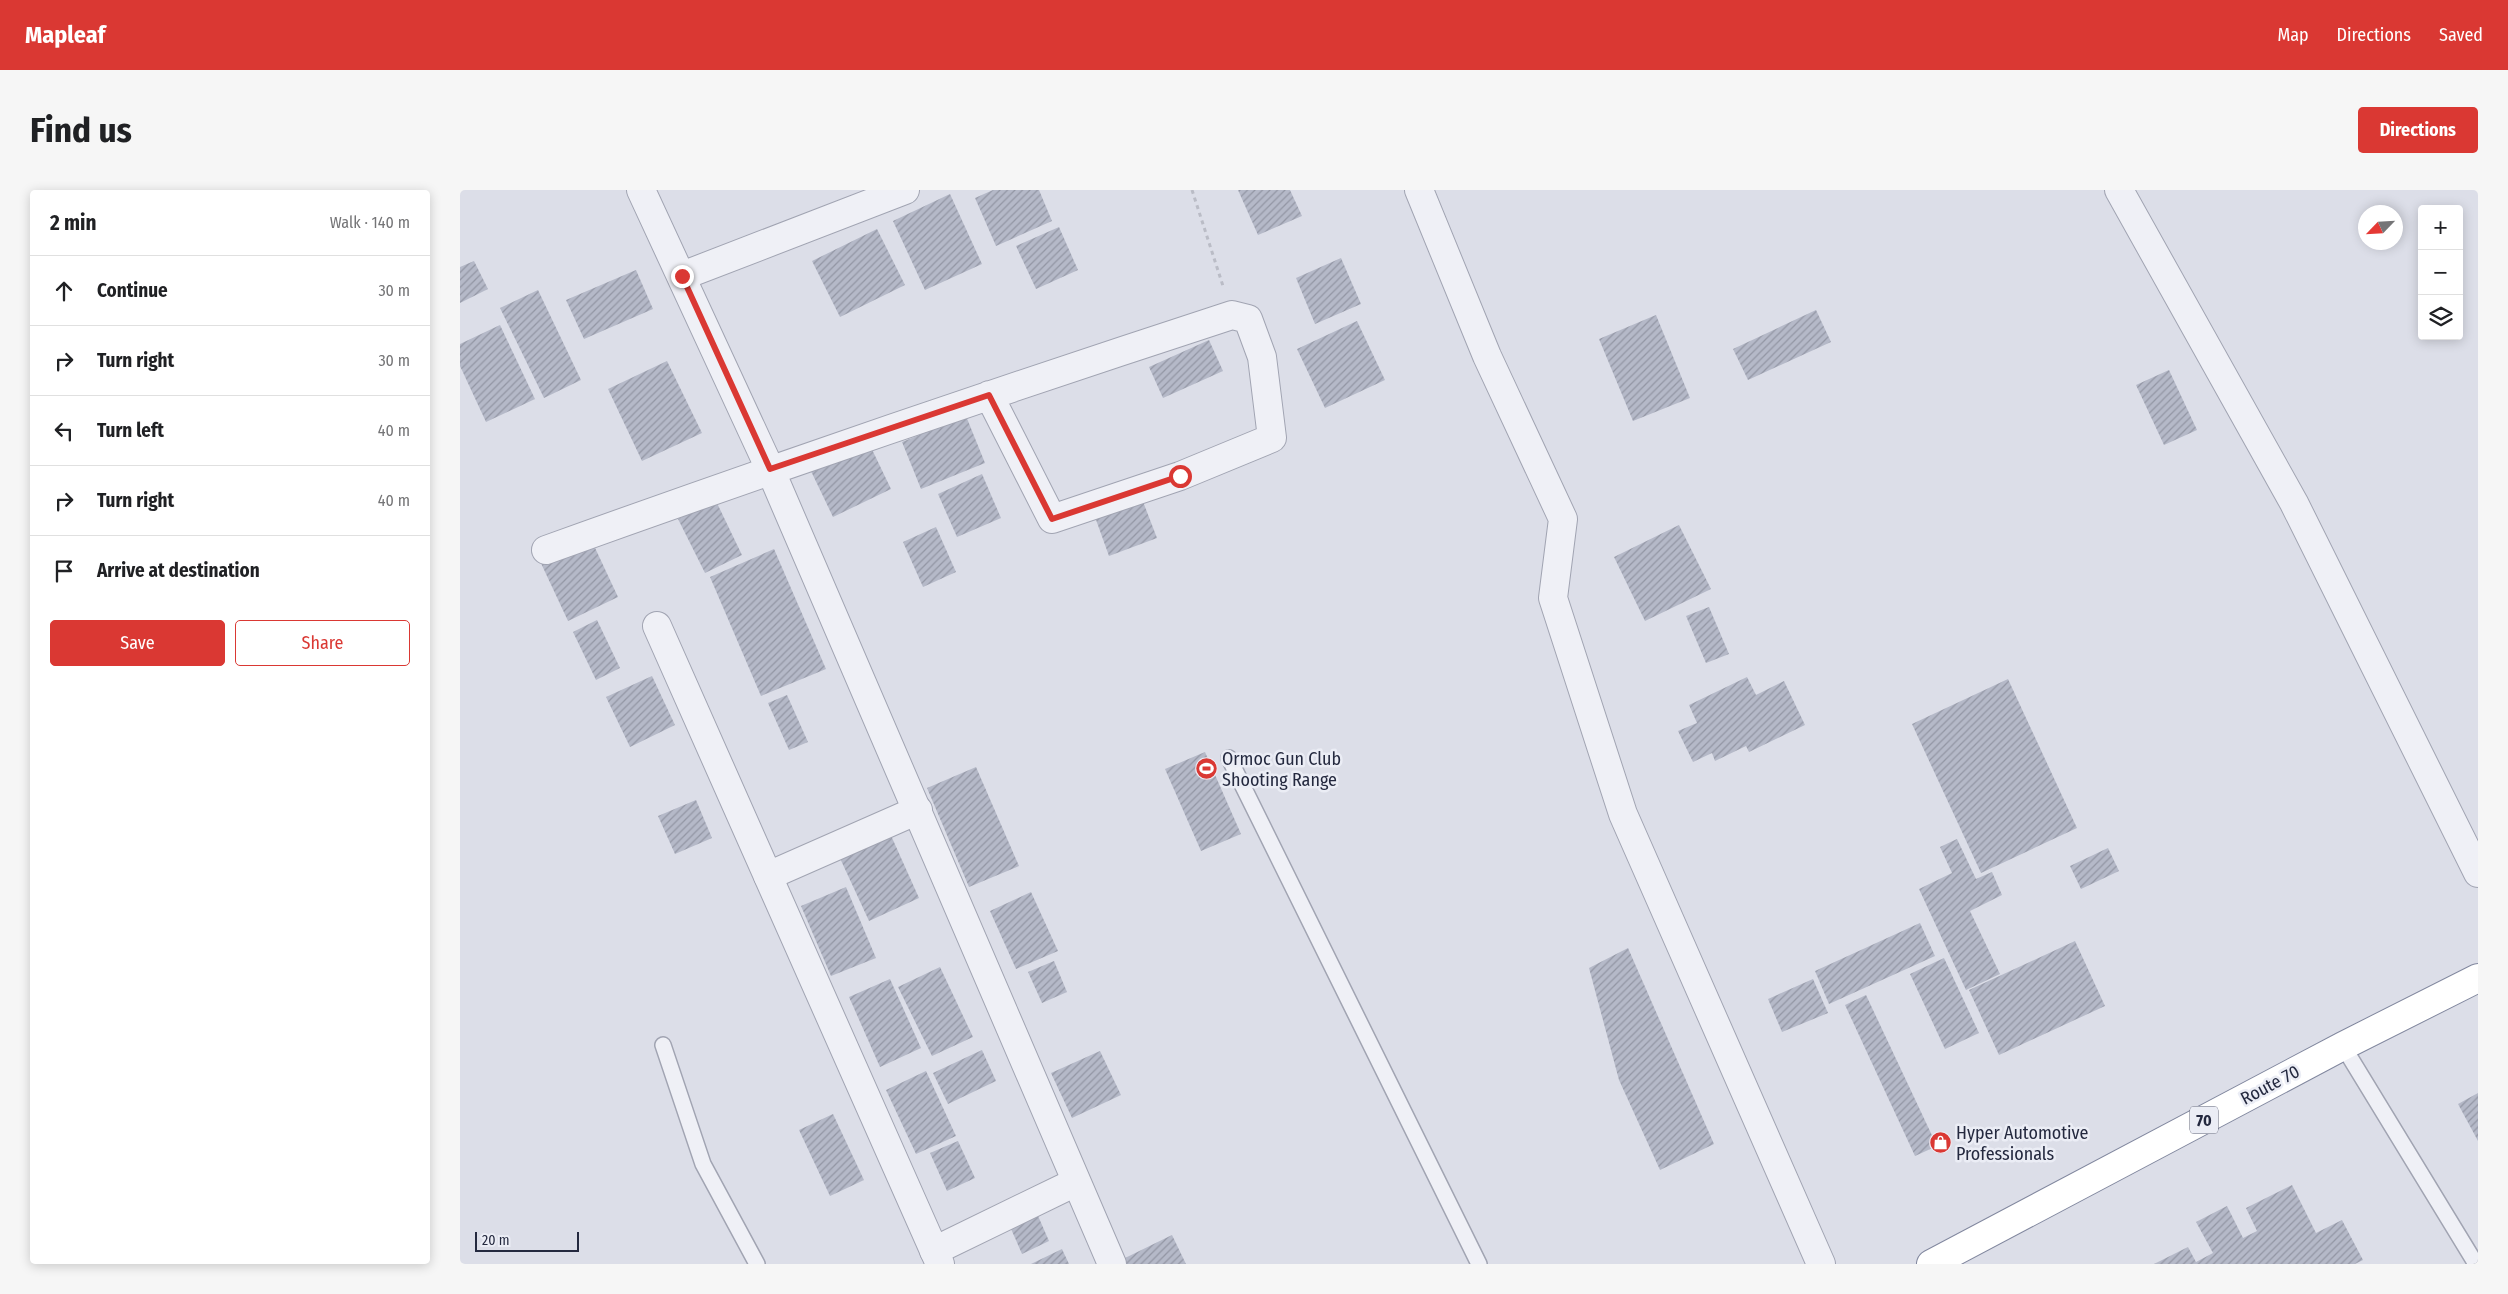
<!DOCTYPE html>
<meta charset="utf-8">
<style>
:root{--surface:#fff;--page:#f6f6f6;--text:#202124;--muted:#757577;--line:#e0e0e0;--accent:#da3833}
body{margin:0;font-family:"Fira Sans Condensed",sans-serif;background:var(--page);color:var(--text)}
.controls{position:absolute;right:15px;top:15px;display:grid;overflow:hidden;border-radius:5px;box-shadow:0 2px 12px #0003}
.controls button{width:45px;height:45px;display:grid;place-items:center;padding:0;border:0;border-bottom:1px solid var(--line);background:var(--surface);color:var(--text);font:25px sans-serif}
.compass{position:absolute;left:1898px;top:15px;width:45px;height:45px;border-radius:50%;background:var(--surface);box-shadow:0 2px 12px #0003;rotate:245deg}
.scale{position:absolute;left:15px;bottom:12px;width:104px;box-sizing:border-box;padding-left:5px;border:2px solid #24293f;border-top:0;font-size:14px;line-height:18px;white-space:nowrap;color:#24293f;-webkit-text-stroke:4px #ebedf5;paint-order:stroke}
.stop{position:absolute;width:15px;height:15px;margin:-11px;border:4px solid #da3833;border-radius:50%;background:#fff}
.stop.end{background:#da3833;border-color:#fff;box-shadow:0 1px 5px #0008}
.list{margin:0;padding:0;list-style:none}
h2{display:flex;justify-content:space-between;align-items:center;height:65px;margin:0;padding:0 20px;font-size:21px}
h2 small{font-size:16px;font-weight:400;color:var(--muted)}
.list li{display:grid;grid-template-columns:32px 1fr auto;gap:15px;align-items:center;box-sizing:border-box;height:70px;padding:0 20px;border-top:1px solid var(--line)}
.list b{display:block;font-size:19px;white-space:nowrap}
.list em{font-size:16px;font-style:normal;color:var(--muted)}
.actions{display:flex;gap:10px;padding:15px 20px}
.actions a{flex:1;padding:11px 0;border:1px solid var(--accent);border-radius:5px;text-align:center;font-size:18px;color:var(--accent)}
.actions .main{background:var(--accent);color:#fff}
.icon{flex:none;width:28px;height:28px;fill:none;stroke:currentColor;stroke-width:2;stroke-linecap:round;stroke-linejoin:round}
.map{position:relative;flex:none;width:2018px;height:1074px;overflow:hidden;border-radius:5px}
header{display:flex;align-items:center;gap:30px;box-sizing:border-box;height:70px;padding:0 25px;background:var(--accent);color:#fff}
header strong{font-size:24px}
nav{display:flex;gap:28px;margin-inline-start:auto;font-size:18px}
.intro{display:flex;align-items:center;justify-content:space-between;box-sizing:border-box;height:120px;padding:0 30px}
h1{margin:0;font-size:35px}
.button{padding:12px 22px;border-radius:5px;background:var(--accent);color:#fff;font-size:18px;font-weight:700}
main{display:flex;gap:30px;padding:0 30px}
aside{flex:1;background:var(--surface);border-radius:5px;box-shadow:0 2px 12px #0003}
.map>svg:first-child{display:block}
.building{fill:url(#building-hatch)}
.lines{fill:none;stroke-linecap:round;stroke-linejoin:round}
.lane-casing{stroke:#a1a4b2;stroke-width:18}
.street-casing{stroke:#a1a4b2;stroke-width:30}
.highway-casing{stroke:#82889f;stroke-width:30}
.path{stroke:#babcc6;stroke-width:3;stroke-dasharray:4 4;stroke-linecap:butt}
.lane{stroke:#eff0f6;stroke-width:15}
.street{stroke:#eff0f6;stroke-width:28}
.highway{stroke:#fff;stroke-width:28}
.route{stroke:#da3833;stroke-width:6}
.labels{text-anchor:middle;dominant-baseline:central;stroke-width:5;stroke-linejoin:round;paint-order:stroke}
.shield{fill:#ebedf5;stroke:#606476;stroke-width:1}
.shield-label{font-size:16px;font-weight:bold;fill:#24293f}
.poi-label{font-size:18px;fill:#24293f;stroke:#ebedf5;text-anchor:start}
.street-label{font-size:18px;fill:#24293f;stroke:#ebedf5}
</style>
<header>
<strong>Mapleaf</strong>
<nav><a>Map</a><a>Directions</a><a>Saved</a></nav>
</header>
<div class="intro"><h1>Find us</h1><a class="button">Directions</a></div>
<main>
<aside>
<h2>2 min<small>Walk · 140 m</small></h2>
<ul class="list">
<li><svg class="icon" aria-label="ahead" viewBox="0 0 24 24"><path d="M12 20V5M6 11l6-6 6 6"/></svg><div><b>Continue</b></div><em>30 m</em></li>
<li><svg class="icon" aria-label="right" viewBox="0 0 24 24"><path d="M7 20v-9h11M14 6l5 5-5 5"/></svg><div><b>Turn right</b></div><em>30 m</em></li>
<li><svg class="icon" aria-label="left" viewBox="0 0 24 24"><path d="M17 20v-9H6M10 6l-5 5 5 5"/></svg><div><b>Turn left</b></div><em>40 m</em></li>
<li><svg class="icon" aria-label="right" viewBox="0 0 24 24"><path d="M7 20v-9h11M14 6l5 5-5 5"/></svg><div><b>Turn right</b></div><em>40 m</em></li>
<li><svg class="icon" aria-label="arrive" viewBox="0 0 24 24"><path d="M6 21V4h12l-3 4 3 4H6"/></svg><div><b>Arrive at destination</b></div></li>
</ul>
<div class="actions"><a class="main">Save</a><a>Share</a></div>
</aside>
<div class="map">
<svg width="2018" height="1074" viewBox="0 0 2018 1074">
<defs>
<pattern id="building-hatch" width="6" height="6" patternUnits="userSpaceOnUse" patternTransform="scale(1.25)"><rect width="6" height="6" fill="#b5b9c8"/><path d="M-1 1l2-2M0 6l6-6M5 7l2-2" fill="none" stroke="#9396a4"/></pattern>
</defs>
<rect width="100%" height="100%" fill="#dcdee8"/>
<g class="building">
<path d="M533,0H579L592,31L536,56L515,8Z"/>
<path d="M778,0H830L842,26L798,45Z"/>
<path d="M490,4L522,74L465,100L433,31Z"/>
<path d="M599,37L618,80L576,99L556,56Z"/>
<path d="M417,39L445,95L380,127L352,71Z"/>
<path d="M881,68L901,114L855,134L836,88Z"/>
<path d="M14,71L28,99L0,113V77Z"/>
<path d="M176,80L193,119L124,149L106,110Z"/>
<path d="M78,100L121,190L84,208L40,118Z"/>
<path d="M1356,120L1371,152L1288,190L1273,159Z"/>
<path d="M1196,125L1230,208L1173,231L1139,149Z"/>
<path d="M897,131L925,190L865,218L837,159Z"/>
<path d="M40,135L75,209L26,232L0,176V154Z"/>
<path d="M749,150L763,181L703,208L689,177Z"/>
<path d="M207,171L242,243L182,271L148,199Z"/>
<path d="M1709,180L1737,240L1704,255L1676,195Z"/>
<path d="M506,226L525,273L461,299L442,252Z"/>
<path d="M407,249L431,299L373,327L349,277Z"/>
<path d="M522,284L541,328L497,347L478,304Z"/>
<path d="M682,309L697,348L649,366L635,327Z"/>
<path d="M256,311L282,365L245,383L218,329Z"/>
<path d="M1219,335L1251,399L1185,431L1154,367Z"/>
<path d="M476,337L496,382L463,397L443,352Z"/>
<path d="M129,345L158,407L108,431L79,369Z"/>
<path d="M314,359L366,479L301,506L250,387Z"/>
<path d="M1249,417L1269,464L1246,473L1226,426Z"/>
<path d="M137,430L160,478L136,490L113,442Z"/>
<path d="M192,486L215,535L170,557L146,507Z"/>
<path d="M1287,487L1296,505L1324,491L1345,535L1289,562L1286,556L1255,571L1252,563L1233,572L1218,541L1237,533L1229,515Z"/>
<path d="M1548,489L1617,638L1521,683L1452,534Z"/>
<path d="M327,505L348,552L329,560L308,513Z"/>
<path d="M745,562L781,644L741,661L705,579Z"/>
<path d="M516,577L559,676L509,697L467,598Z"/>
<path d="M236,610L252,648L215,664L198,626Z"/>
<path d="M429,641L459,708L409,731L378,664Z"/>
<path d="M1497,649L1516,689L1532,682L1542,705L1510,721L1540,784L1506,800L1459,699L1492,683L1480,657Z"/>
<path d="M1648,658L1659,681L1621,699L1610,676Z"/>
<path d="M386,697L416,768L371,786L341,716Z"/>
<path d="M571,702L598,761L556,779L530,721Z"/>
<path d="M1460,733L1475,766L1369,814L1355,781Z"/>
<path d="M1615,751L1645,816L1539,865L1509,800Z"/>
<path d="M1168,758L1254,954L1200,980L1159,890L1129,778Z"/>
<path d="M1484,768L1519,843L1485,859L1450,784Z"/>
<path d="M594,771L607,802L582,813L568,782Z"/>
<path d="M480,777L513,847L472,866L438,797Z"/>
<path d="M430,789L461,858L420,877L389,807Z"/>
<path d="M1353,789L1368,823L1322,842L1308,809Z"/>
<path d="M1406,805L1477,956L1455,966L1385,815Z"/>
<path d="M522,860L536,891L488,914L473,883Z"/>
<path d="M640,861L661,905L612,928L591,883Z"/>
<path d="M466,881L496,946L456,964L426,900Z"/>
<path d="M2018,903V951L1998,914Z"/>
<path d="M373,924L404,990L370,1006L339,940Z"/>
<path d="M498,951L515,988L487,1001L470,963Z"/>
<path d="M1832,995L1856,1043L1882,1030L1903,1070L1895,1074H1694L1728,1057L1736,1072L1753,1063L1736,1032L1767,1016L1783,1048L1797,1041L1786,1018Z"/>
<path d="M575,1019L589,1051L562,1064L548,1032Z"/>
<path d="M712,1045L726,1074H665L663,1069Z"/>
<path d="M602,1059L609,1074H571Z"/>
</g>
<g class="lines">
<defs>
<g id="lane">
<path d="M769,568L1019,1074"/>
<path d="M203,855L243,974L297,1074"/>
<path d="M1883,856L2016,1074"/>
</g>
<g id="street">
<path d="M181,0L310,279L652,1074"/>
<path d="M959,0L1027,166L1103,329L1093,408L1163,624L1361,1074"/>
<path d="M1659,0L1834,313L2018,683"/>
<path d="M222,86L445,0"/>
<path d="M86,360C314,278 542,200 772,125L788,129L802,167L812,248L720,286L592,329L529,205"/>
<path d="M197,436L480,1074"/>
<path d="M308,686L458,620"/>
<path d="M474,1061L616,992"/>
</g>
<path id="highway" d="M1471,1074L1883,856L2018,788"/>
</defs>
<use href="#lane" class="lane-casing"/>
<use href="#street" class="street-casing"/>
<use href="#highway" class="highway-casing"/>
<path class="path" d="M732,0L763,96"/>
<use href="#lane" class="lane"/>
<use href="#street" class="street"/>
<use href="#highway" class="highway"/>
</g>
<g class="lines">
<path class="route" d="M222,86L310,279L529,205L592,329L720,286"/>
</g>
<defs>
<symbol id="stadium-disc" viewBox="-11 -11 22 22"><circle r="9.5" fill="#da3833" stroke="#ebedf5"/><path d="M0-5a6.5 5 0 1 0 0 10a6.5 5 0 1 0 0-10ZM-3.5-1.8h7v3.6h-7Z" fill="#fff"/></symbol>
<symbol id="shop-disc" viewBox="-11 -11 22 22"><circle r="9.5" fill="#da3833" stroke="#ebedf5"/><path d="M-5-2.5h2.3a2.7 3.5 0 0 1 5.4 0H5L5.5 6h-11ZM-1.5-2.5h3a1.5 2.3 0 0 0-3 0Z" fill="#fff"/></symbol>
</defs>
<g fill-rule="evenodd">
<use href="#stadium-disc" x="734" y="566" width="25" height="25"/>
<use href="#shop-disc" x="1468" y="940" width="25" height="25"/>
</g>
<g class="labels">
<rect class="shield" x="1730" y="916.5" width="28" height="27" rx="4"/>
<g class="shield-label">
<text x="1744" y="930">70</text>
</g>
<g class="poi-label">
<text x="762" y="569">Ormoc Gun Club<tspan x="762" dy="21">Shooting Range</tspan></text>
<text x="1496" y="943">Hyper Automotive<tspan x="1496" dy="21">Professionals</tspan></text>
</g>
<g class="street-label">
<text transform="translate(1810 895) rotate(-28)">Route 70</text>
</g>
</g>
</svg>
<div class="controls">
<button>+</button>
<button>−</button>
<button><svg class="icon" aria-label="layers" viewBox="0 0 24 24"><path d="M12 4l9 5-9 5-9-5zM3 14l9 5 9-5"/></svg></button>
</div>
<svg class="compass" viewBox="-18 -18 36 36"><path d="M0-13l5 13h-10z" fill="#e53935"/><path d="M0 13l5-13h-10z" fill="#757577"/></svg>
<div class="scale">20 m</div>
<div class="stop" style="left:720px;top:286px"></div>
<div class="stop end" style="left:222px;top:86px"></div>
</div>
</main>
